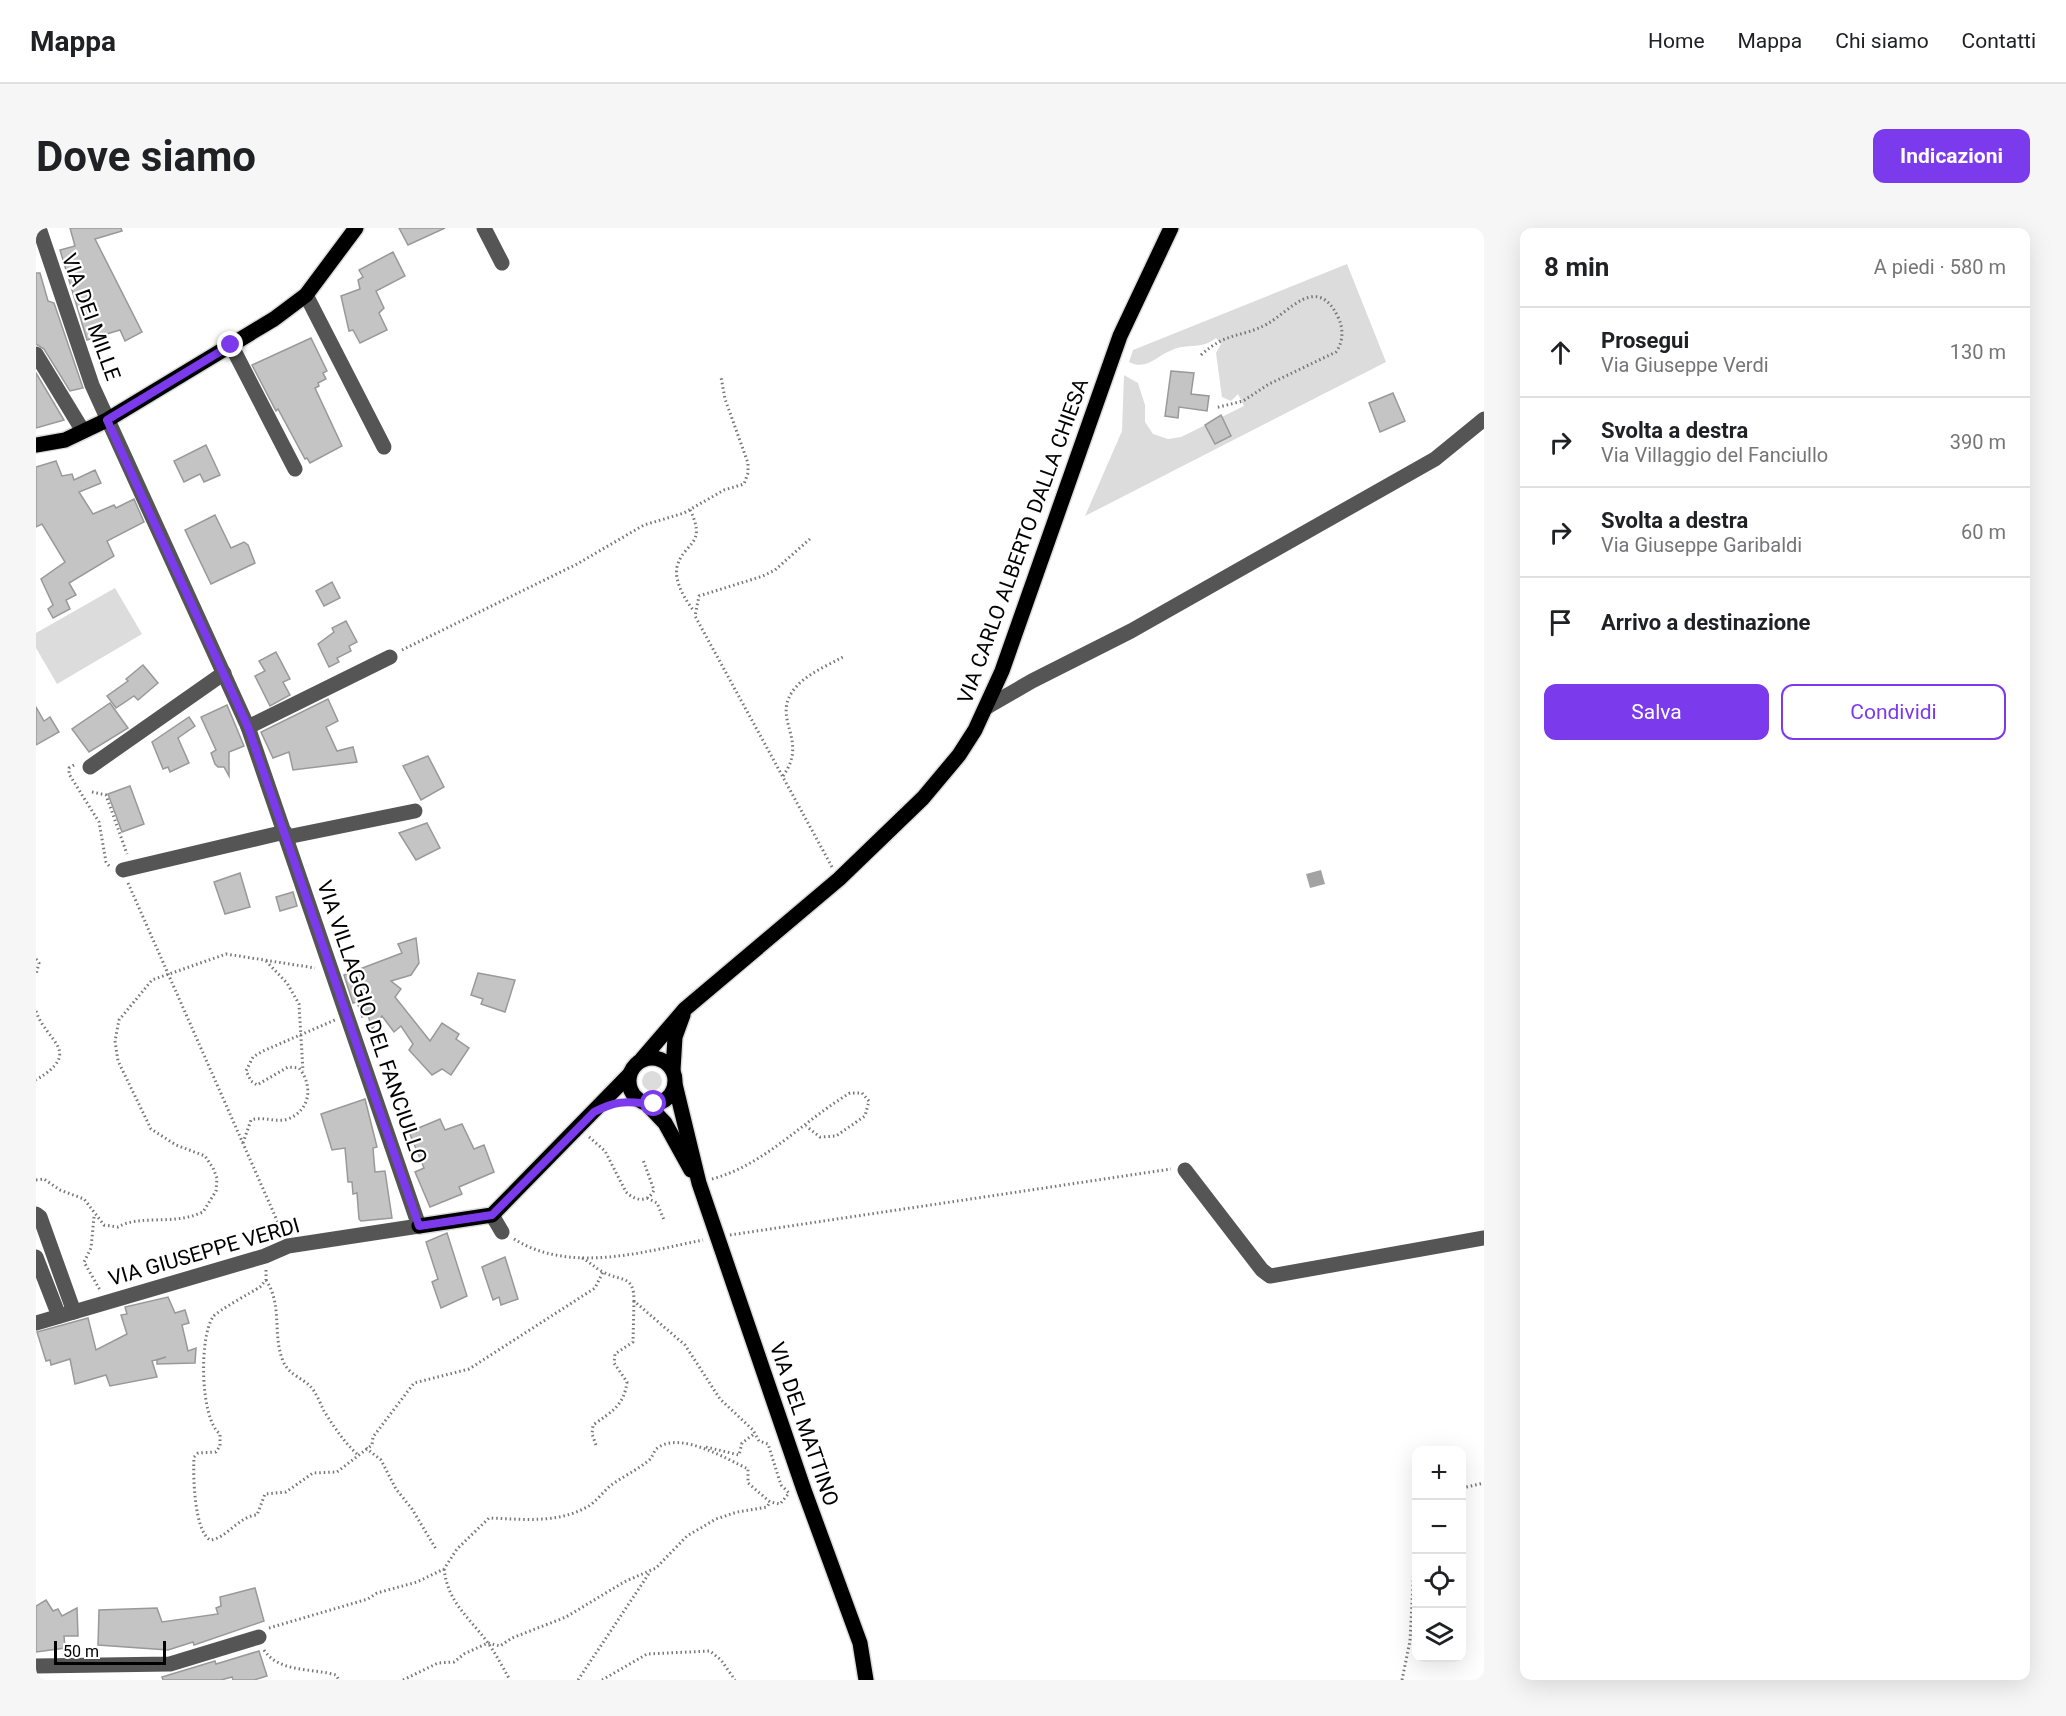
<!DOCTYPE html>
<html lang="it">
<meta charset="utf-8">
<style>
:root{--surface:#fff;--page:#f6f6f6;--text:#202124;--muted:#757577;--line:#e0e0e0;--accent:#7c3aed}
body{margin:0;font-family:Roboto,sans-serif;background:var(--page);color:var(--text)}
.controls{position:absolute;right:18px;bottom:18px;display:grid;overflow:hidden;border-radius:12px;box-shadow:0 6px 24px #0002}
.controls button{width:54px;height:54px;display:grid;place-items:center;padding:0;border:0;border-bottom:2px solid var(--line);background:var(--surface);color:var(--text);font:30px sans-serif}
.scale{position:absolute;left:18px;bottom:15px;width:112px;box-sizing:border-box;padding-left:6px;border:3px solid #000;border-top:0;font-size:16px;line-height:21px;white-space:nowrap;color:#000;-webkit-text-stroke:4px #fff;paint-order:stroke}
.stop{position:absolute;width:18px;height:18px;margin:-14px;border:4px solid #7c3aed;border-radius:50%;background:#fff}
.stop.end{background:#7c3aed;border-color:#fff;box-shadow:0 2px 6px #0008}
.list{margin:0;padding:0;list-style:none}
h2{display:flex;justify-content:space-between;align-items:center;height:78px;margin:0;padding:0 24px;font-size:26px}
h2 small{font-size:20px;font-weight:400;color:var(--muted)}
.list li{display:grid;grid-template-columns:39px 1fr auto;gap:18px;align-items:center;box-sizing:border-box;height:90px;padding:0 24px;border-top:2px solid var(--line)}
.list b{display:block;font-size:22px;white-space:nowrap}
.list p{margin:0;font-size:20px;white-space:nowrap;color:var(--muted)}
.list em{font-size:20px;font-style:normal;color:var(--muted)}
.actions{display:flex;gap:12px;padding:18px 24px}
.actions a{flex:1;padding:14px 0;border:2px solid var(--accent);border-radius:12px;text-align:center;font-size:21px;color:var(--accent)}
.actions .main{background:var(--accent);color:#fff}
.icon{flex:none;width:33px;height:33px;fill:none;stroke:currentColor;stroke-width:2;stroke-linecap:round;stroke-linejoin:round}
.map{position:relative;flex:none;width:1448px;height:1452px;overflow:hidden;border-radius:12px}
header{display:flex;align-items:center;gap:36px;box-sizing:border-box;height:84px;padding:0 30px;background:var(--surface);border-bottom:2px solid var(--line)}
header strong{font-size:28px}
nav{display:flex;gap:33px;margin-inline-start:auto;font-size:21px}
.intro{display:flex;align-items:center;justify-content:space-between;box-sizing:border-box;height:144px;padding:0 36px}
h1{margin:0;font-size:42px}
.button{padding:15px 27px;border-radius:12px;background:var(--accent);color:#fff;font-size:21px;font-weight:700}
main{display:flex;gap:36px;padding:0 36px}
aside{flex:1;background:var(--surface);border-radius:12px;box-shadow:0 6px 24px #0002}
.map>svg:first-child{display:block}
.green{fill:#dcdcdc}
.water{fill:#a3a3a3}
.building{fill:#c4c4c4;stroke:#999;stroke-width:1.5}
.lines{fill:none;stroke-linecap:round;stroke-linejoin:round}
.major-casing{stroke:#dbdbdb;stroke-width:18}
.path{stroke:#777;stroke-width:3;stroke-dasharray:1.5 3;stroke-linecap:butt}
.minor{stroke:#555;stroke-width:15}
.major{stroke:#000;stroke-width:15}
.route{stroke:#7c3aed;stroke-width:8}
.labels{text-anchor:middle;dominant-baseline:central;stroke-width:4.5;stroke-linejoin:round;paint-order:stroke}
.street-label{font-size:21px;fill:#000;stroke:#fff}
</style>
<header>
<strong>Mappa</strong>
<nav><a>Home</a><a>Mappa</a><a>Chi siamo</a><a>Contatti</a></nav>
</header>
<div class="intro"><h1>Dove siamo</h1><a class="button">Indicazioni</a></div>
<main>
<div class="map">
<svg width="1448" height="1452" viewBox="0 0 1448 1452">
<rect width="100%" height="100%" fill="#fff"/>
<g class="green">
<path d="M1311,36L1350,134L1049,288L1086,203L1088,147L1102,155L1109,177V194L1117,206L1132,211L1145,209L1208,178L1202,166L1195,173L1186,169L1180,125L1185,116L1180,110C1165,122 1152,115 1136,122C1120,128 1111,143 1093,134L1097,122Z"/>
<path d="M79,360L106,406L21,456L0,420V405Z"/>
<circle cx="616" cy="853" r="10"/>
</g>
<path class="water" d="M1285,642L1289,656L1274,660L1270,646Z"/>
<g class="building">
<path d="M34,0H85L86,3L59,11L106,104L89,113L84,102L51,112L24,22L39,18Z"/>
<path d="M363,0H409L372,17Z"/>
<path d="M357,24L369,48L340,63L348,80L343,85L351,102L324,115L317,102L313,103L305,68L324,61L322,52L327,49L323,42Z"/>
<path d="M0,45H4L12,73L18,75L47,160L34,163L8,121L0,116Z"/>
<path d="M275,110L291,143L287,145L290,151L282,155L283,158L279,160L306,218L274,235L271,230L269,231L242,181L240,183L216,137Z"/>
<path d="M1135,143L1158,145L1155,166L1173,168L1171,183L1143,179L1142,190L1129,188Z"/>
<path d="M0,145L28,192L0,200Z"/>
<path d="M1357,165L1369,193L1344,204L1333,175Z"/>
<path d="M1185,187L1195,208L1179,216L1169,197Z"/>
<path d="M170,217L184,247L168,254L164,246L148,254L138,233Z"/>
<path d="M20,233L26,248L36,246L38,252L59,242L65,255L43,264L57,286L78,277L80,280L98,271L108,294L71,313L78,328L33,355L40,367L30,372L34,381L17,390L12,381L17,377L5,351L29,334L6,296L0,299V239Z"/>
<path d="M179,287L195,320L208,314L212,317L219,335L175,356L149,302Z"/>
<path d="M296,354L304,370L288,378L280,363Z"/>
<path d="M310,393L321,414L313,418L315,423L301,430L303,434L293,439L282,416L298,404L296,400Z"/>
<path d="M240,424L254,451L247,454L254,467L234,478L219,448L229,443L223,433Z"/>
<path d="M107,437L122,455L102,472L98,468L80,480L71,468L92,453L90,451Z"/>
<path d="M292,471L302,493L290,499L301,523L317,519L321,534L257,542L253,524L237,530L225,504Z"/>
<path d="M74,475L92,500L53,524L36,501Z"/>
<path d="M191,477L208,518L193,524V548L188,539H182L179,536L175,525L180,522L165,489Z"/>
<path d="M0,479L8,493L14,489L23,504L0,517Z"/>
<path d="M153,489L159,498L142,510L153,535L134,544L132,539L127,541L116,514Z"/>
<path d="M392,528L408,559L385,572L367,538Z"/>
<path d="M94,558L108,596L86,604L72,566Z"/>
<path d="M391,595L404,620L380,632L363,605Z"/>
<path d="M204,645L214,679L189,686L178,654Z"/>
<path d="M257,664L261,678L244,683L240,669Z"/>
<path d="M380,710L383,735L375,747L355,753L365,761L359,769L394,813L406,795L423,806L420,811L433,820L415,847L406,841L396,847L373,822L377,816L365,798L358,804L346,788L336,801L332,787L326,789L321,774L317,775L308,747L366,725L362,716Z"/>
<path d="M442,745L479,752L469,784L445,776L447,771L435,767Z"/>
<path d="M329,871L341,919L337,920L339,944L349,943L356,990L325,993L323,991L321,965L317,966L316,954H312L309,920L296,922L285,886Z"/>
<path d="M404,891L409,902L426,896L438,921L448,917L458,944L423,959L426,966L394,979L379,944L388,940L373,904Z"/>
<path d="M411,1005L431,1068L405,1080L396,1054L402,1051L390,1014Z"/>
<path d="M469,1029L482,1071L465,1077L463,1069L457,1072L446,1039Z"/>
<path d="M132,1069L139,1085L149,1082L153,1095L146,1097L152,1123L160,1120L159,1135L121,1136V1132L130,1129L116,1133L121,1149L74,1158L70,1147L39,1156L34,1131L15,1137L14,1132L10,1133L1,1104L52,1090L60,1122L91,1106L85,1087L91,1086L89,1079Z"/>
<path d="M219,1360L228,1393L158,1417L157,1414L132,1422L62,1417L63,1382L121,1380L126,1394L182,1386L180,1380L185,1378L184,1369Z"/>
<path d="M10,1372L17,1383L22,1381L26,1388L41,1380L42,1408H28L29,1420L0,1424V1378Z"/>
<path d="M223,1423L231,1448L218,1452H197L196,1449L185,1452H127L126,1449L179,1433L180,1436Z"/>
</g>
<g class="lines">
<defs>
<g id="major">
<path d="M0,217L29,212L71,192L238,91L270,67L320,0"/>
<circle cx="616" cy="853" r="23"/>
<path d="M606,831L649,781L803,651L887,570L923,527L939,502L966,443L1084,108L1135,0"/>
<path d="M637,842L639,809L647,787"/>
<path d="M639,856L663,955L768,1262L824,1415L830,1452"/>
<path d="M610,875L629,895L655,942"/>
<path d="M383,998L456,987L593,847"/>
</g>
</defs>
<use href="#major" class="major-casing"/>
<g class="path">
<path d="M1165,127C1191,103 1206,110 1231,96C1253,84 1281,45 1302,89C1308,101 1307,114 1300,124L1233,156L1207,173L1179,180"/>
<path d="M654,282C672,318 647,314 641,339C638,353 649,372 658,383"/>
<path d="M774,311L739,342L727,348L663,368L659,388L796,639"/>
<path d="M366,422L541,336L608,297L648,285L688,262L708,256L712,245V235L689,171L685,149"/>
<path d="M38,537L33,540V546L63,594L70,634L74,639"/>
<path d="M747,548C776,508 727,488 766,453C778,443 794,436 807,429"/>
<path d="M56,564L70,567L91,626"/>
<path d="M92,655L247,1006"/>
<path d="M0,731L3,735L0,747"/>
<path d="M230,733L251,755L263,776L267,843"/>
<path d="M0,783C10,814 48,823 0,852"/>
<path d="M553,909L569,923L590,964C599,973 612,975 618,962L607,932"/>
<path d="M207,915L215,892C228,888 240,895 252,891C275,882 277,857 263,840L252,839L221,857L215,853L210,843L217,829L227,823L299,792"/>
<path d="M676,951C729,937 768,892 814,865H826L833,873L829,888L800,908L784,909L770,898"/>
<path d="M0,952L8,951L24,962L48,971L68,997L82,999C104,986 137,998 167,984L180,963L181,950L177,940L169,928L140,917L115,901L82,833L79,813L83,792L116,752L190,726L279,740"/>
<path d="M611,970L621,975L628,992"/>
<path d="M58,989L55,1020L48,1034L64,1062"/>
<path d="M694,1007L1135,941"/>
<path d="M478,1011C534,1046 607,1024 667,1012"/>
<path d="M230,1042V1052L224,1059C216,1064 181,1083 177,1089C163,1109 164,1191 184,1206V1218L180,1224L162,1225L158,1229C157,1247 158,1302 174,1312C190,1311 203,1288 221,1287L229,1266L250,1264L277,1245L301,1244L336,1217L337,1209L378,1155L433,1141L559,1060L567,1044"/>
<path d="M230,1052C247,1078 236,1106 247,1133C252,1146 266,1150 274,1158C280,1164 284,1175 288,1183C298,1199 308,1214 322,1227"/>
<path d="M560,1217L556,1206L557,1197C575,1184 588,1178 591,1154L578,1135L579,1126L597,1114L598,1073"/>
<path d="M670,1219L703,1227L706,1215L718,1206"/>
<path d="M330,1220L345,1232L360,1261L376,1281L400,1321"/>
<path d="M1426,1260L1448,1255"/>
<path d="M408,1341C412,1375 433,1389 452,1415C460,1426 467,1440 474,1452"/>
<path d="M233,1400L332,1371L341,1365L381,1354L408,1341L421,1321L453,1290C487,1291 520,1296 551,1279C559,1275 567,1264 574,1258C586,1249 601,1242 612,1233C617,1230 617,1222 623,1219C646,1204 691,1231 712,1241V1255L734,1274L744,1276L753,1265L745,1257L732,1216L723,1213L717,1202L684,1171L649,1117L598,1073C598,1046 585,1054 567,1044C559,1040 554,1034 546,1030"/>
<path d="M228,1422C243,1445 277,1440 300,1447L303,1452"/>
<path d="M367,1452L402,1435L418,1434L428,1426L452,1415L464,1418L476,1410L530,1389L588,1354L620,1340L651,1308L680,1291L701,1284L731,1279L734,1274"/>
<path d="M542,1452L614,1344"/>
<path d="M566,1452L611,1426L674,1423L685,1432L699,1452"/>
<path d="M1366,1452L1374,1413L1380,1299"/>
</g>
<g class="minor">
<path d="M448,0L466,35"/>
<path d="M270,67L348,219"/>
<path d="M195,117L259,241"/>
<path d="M0,126L47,203"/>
<path d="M951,479L996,453L1095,403L1399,231L1448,191"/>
<path d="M212,499L354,429"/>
<path d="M54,539L188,445"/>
<path d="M251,609L379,583"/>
<path d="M87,642L249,604"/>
<path d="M1149,942L1226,1042L1234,1048L1448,1010"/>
<path d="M0,986L4,989L38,1084"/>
<path d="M456,987L466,1004"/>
<path d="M0,1029L23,1088"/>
<path d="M0,1095L229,1028L252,1018L383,998L212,499L56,157L3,0"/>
<path d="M0,1438L134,1436L223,1409"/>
</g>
<use href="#major" class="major"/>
</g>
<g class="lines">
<path class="route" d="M195,117L71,192L212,499L383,998L456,987L558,884C583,871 591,874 618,876"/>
</g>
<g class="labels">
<g class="street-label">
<text transform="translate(55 89) rotate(70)">VIA DEI MILLE</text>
<text transform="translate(987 313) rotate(-70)">VIA CARLO ALBERTO DALLA CHIESA</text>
<text transform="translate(336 794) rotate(71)">VIA VILLAGGIO DEL FANCIULLO</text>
<text transform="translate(168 1024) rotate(-16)">VIA GIUSEPPE VERDI</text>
<text transform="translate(768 1196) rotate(71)">VIA DEL MATTINO</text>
</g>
</g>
</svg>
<div class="controls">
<button>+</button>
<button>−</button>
<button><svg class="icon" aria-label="locate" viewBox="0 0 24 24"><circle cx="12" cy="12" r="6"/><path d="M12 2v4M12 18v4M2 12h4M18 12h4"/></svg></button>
<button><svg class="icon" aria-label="layers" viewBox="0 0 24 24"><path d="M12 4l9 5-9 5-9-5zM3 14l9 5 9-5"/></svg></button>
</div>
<div class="scale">50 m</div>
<div class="stop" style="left:618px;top:876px"></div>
<div class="stop end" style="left:195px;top:117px"></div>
</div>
<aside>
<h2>8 min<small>A piedi · 580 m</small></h2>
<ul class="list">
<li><svg class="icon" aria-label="ahead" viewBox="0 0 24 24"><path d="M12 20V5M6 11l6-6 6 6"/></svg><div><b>Prosegui</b><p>Via Giuseppe Verdi</p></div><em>130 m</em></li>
<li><svg class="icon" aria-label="right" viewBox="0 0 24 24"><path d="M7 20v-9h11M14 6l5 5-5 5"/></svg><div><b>Svolta a destra</b><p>Via Villaggio del Fanciullo</p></div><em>390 m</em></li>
<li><svg class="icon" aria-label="right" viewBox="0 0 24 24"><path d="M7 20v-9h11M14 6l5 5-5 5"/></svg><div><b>Svolta a destra</b><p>Via Giuseppe Garibaldi</p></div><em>60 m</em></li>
<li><svg class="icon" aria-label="arrive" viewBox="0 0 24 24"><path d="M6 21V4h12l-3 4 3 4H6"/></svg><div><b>Arrivo a destinazione</b></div></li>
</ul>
<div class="actions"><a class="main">Salva</a><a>Condividi</a></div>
</aside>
</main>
